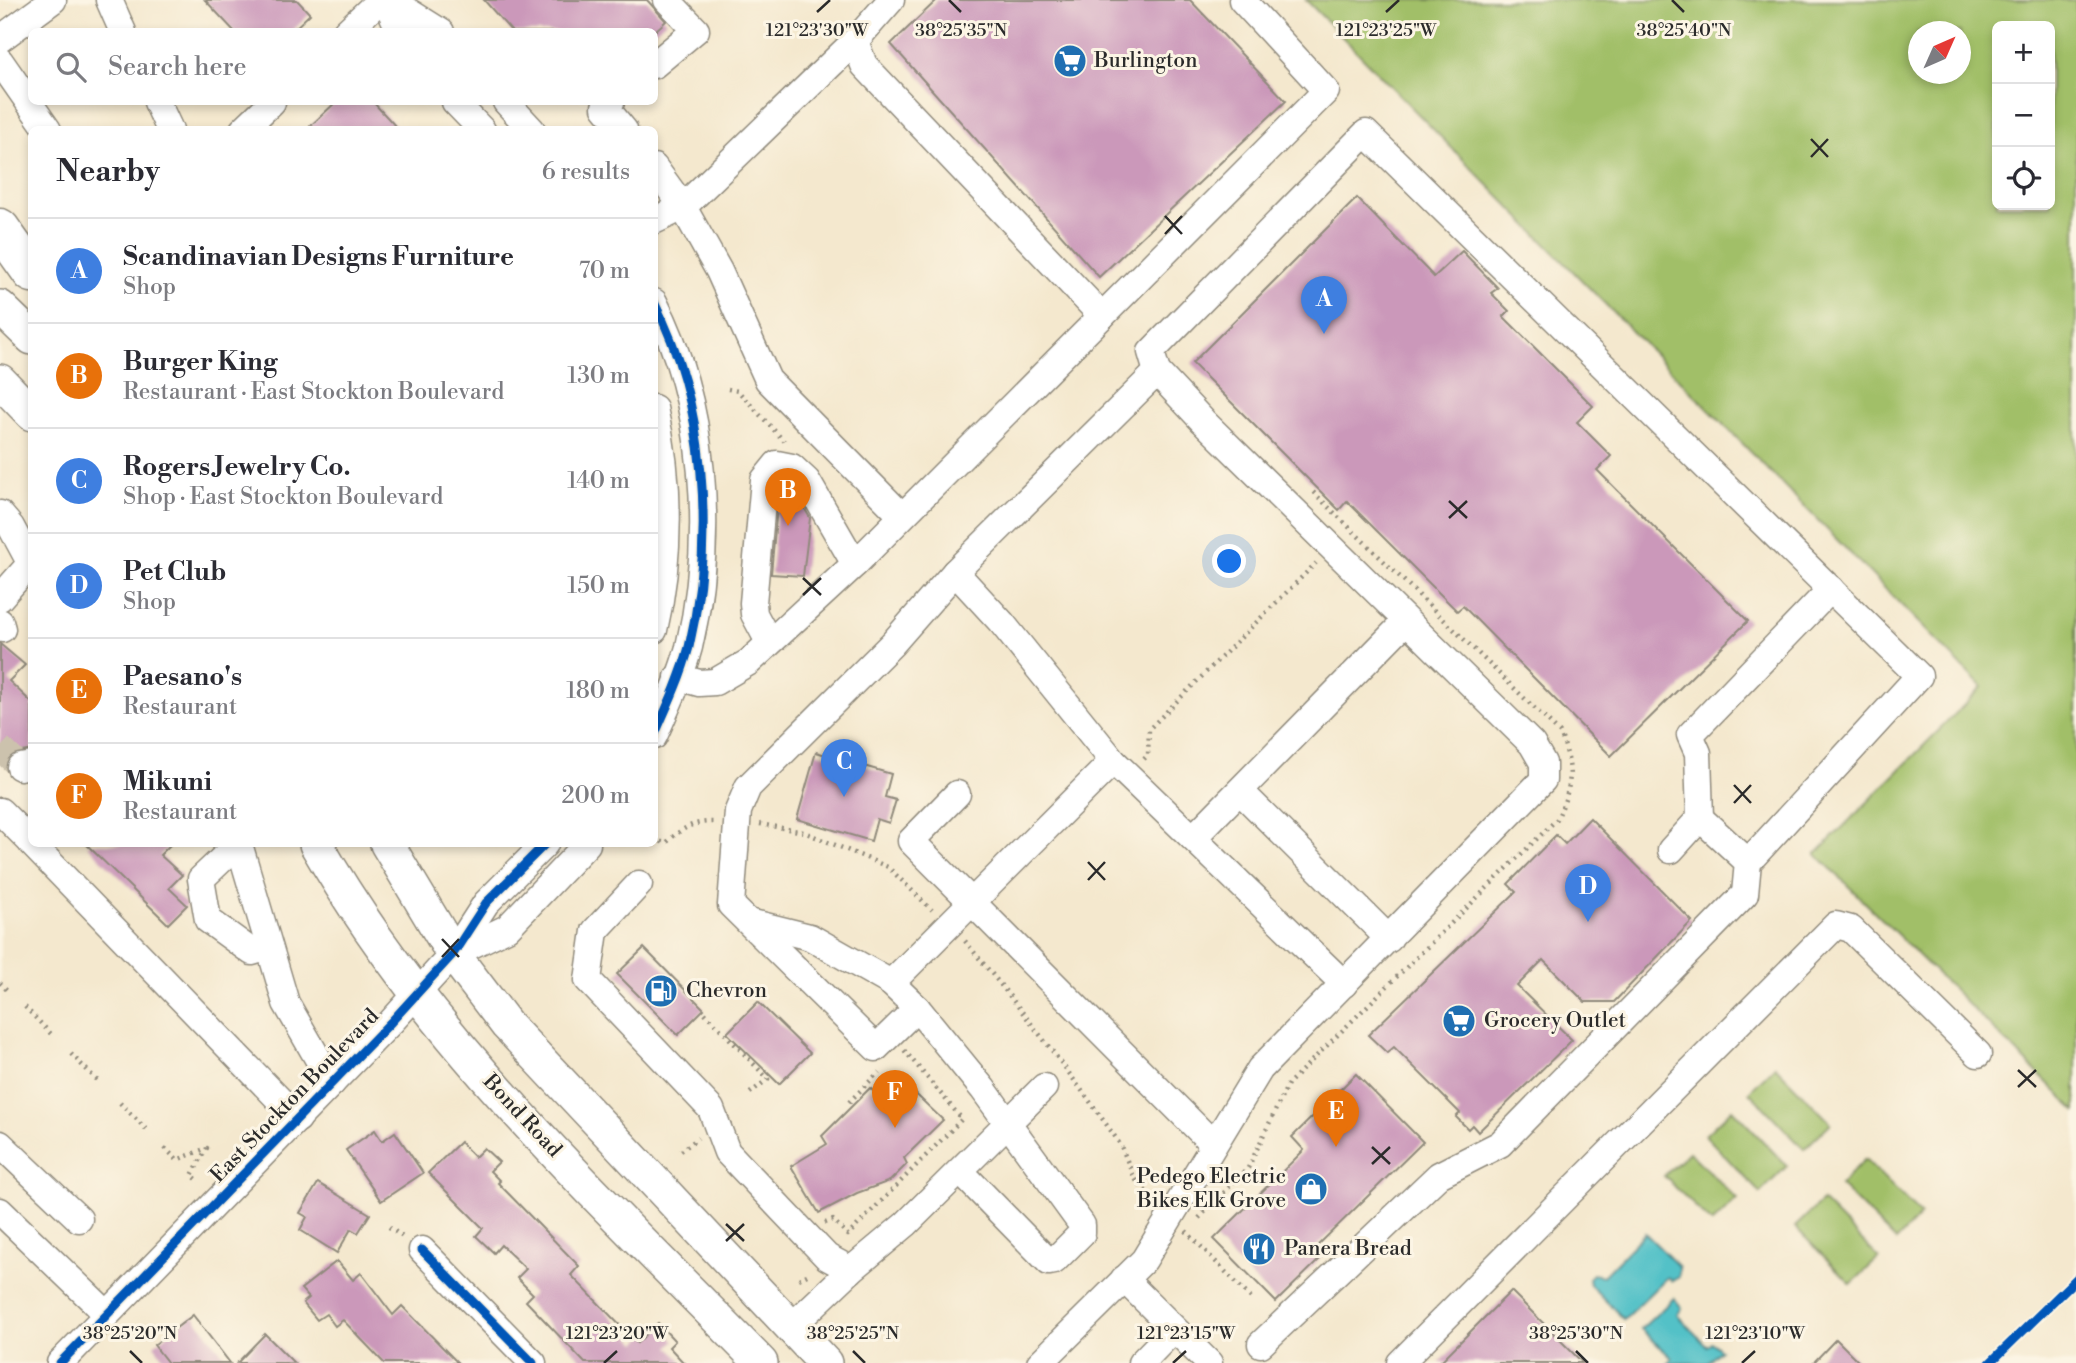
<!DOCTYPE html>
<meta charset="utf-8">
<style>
:root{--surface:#fff;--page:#f2f2f3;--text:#2b2b33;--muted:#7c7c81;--line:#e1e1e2;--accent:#1f6fb2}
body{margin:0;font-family:"Libre Bodoni",serif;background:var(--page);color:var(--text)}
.controls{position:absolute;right:21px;top:21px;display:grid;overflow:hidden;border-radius:10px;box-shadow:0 4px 10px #0003}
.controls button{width:63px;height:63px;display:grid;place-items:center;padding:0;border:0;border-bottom:2px solid var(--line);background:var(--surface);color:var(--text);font:35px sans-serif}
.compass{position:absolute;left:1908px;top:21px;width:63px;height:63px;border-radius:50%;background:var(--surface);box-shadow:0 4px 10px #0003;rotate:45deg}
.you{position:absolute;left:1230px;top:562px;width:24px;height:24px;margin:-18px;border:5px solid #fff;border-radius:50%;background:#1a73e8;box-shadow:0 0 0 10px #1a73e833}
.badge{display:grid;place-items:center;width:46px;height:46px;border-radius:50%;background:var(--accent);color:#fff;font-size:23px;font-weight:700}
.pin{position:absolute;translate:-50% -58px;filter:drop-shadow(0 2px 4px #0008)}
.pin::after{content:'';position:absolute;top:37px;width:24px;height:21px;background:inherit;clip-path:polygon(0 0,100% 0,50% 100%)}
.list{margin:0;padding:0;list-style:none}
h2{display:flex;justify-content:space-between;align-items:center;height:91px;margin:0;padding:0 28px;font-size:30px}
h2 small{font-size:23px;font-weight:400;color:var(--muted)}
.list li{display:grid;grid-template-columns:46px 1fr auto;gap:21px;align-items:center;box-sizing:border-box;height:105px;padding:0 28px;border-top:2px solid var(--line)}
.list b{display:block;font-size:26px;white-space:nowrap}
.list p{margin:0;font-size:23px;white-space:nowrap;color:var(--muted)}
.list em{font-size:23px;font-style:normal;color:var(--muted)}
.icon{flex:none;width:38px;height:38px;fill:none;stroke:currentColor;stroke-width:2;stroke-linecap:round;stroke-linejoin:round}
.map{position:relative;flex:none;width:2076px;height:1363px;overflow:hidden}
.search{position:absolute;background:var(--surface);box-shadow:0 4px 10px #0003;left:28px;top:28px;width:630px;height:77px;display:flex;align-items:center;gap:18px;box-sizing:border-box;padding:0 24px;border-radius:10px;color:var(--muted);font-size:26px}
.panel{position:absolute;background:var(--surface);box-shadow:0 4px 10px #0003;left:28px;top:126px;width:630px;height:721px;border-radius:10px}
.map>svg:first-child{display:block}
.green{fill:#a1bf67;stroke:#667549;stroke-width:2;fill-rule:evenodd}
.water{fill:#53c1c7;stroke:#3f7679;stroke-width:2}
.building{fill:#cb98ba}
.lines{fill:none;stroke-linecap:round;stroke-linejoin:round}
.minor-tunnel{stroke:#ccc2ad;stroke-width:26;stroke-dasharray:26 13;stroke-linecap:butt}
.minor-casing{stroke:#908a7c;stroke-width:29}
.major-casing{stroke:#908a7c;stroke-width:36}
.highway-casing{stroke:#908a7c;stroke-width:41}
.path{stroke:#908a7c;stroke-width:4.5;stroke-dasharray:2 5;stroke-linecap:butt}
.minor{stroke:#fff;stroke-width:26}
.major{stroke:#fff;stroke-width:33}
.highway{stroke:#fff;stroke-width:38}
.cycleway-casing{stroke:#fcf5e5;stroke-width:13}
.cycleway{stroke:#0057b8;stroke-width:9}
.ticks{fill:none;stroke:#2b2b2b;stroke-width:2.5}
.labels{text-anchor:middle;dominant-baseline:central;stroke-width:6;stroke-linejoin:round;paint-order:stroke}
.poi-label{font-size:21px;fill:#2b2b2b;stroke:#fcf5e5;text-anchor:start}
.street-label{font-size:21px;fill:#2b2b2b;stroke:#fcf5e5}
.ticks-label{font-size:18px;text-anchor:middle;fill:#2b2b2b;stroke:#fcf5e5;stroke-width:6;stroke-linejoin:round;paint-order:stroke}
</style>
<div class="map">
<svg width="2076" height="1363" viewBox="0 0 2076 1363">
<rect width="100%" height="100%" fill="#fcf5e5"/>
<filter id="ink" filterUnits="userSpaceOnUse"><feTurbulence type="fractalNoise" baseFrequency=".0143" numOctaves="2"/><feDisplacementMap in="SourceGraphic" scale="14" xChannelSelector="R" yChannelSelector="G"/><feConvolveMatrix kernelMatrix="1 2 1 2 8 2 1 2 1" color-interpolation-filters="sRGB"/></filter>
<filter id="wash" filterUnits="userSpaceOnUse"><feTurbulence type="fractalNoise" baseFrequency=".00686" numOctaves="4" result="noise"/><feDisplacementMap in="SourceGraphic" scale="28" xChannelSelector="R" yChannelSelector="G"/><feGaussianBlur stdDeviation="1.57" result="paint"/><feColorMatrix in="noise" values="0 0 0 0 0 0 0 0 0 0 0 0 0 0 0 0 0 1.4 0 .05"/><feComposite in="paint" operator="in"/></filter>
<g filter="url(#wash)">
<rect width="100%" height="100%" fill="#f4e8ce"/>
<g class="green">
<path d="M1306,0H2076V1111L1816,854L1982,687ZM2050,26V205H1997V26ZM1918,32H1960V74H1918Z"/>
<path d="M1775,1066L1831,1123L1804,1149L1749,1092Z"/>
<path d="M1732,1109L1787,1166L1760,1193L1705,1135Z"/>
<path d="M1689,1152L1737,1199L1712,1223L1664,1176Z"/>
<path d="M1865,1159L1921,1215L1896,1241L1840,1185Z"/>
<path d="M1822,1201L1879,1258L1851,1284L1795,1227Z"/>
</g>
<g class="water">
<path d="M1645,1233L1679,1267V1277L1672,1281L1667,1277L1624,1319L1590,1285L1589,1278L1593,1274L1603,1276Z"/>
<path d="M1674,1298L1682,1308L1677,1315L1707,1346L1711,1342L1720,1350L1708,1363H1668L1672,1358L1641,1329Z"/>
</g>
<g id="blocks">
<g class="building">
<path d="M205,0H297L310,14L291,32H235Z"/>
<path d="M484,0H647L666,21L654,32H512Z"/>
<path d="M937,0H1190L1286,101L1099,277L891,44Z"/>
<path d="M336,102H373L399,130H306Z"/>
<path d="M1357,198L1434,277L1462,251L1498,288L1491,293L1509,311L1503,316L1593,406L1577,422L1611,456L1597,470L1748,621L1611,756L1463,606L1457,611L1347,501L1339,510L1192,363Z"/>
<path d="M778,496L798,497L810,518L803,576L771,574Z"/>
<path d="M0,644L25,665L9,681L32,703V750L11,754L5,762L0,757Z"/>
<path d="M816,752L891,774L885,797L896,800L889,823L877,819L871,841L797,819Z"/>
<path d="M1590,818L1692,921L1614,1002H1585L1543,960L1517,986L1572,1040L1478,1132L1472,1125L1468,1129L1456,1117L1460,1113L1394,1047L1387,1053L1368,1035L1516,892L1508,884L1556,835L1565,844Z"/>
<path d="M86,844H171L160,855L182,875L169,888L187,905L168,924Z"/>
<path d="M644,948L704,1009L678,1035L617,974Z"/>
<path d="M758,1002L810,1053L779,1084L727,1033Z"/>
<path d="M1356,1074L1423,1142L1313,1250L1321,1258L1276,1302L1214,1239L1304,1150L1292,1137Z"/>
<path d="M901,1080L943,1120L904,1158L907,1164L890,1181L857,1193L819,1213L791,1166L827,1144L822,1136L870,1088L882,1099Z"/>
<path d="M375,1130L382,1141L395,1132L423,1173L381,1201L346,1150Z"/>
<path d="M460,1142L475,1157L484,1148L499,1162L490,1171L500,1181L498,1183L579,1266L571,1275L637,1343L658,1323L675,1341L669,1347L684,1363H585L526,1301L533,1294L517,1278L526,1269L501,1245L494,1253L476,1236L483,1228L428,1173Z"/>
<path d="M318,1183L370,1214L358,1233L351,1229L337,1253L300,1230L307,1217L300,1213Z"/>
<path d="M337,1261L353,1280L361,1273L393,1315L402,1306L458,1363H384L343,1320L335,1326L326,1314L317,1320L303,1303L309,1298L301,1289Z"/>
<path d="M1511,1291L1583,1363H1439Z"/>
<path d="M193,1315L230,1363H168L154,1345Z"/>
<path d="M265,1334L294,1363H237Z"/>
<path d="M1836,1339L1860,1363H1813Z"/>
</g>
</g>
</g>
<g filter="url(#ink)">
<use href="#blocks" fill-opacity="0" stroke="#908a7c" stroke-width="2"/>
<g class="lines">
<path class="minor-tunnel" d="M0,748L20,767"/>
<defs>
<g id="minor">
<path d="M109,0L123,32"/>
<path d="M386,0L400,32"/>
<path d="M390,0L441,32"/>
<path d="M346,32L380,0"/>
<path d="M0,39L53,0"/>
<path d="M855,41L864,65L1102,316"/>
<path d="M0,61L48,130"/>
<path d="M654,65L696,30L667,0"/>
<path d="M157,102L170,130"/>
<path d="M455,102L482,130"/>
<path d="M506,102L532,130"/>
<path d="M611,102L605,107L624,130"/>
<path d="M243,130L272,102"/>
<path d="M654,167L683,207L719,271L768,380L902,516"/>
<path d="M654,221L683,207L855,41L891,0"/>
<path d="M654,302C706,403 715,536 689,647C681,677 667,707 654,736"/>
<path d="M654,408C671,480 671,557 654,630"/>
<path d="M0,514L11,527L32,566"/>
<path d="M955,572L1002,623L1113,761L1344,984"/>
<path d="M0,598L30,564"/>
<path d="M0,622L2,629"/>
<path d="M769,642L754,614L753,603L764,480L777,464L792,467L807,481L855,564"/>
<path d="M678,677L699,683L715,682L749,662L855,564L1326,91L1242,0"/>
<path d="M20,767L32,765"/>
<path d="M1240,791L1389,939"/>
<path d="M957,794L911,841L1213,1144"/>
<path d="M0,811L32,843"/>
<path d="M1700,818L1748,862"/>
<path d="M1193,838L1406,621"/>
<path d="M32,844L298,1119"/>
<path d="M238,844L201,879L208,920L252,952L269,947"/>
<path d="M239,844L286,1003L332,1083"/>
<path d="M1671,850L1700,818L1698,753L1690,735L1831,589"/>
<path d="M639,884L595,931L588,980L711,1109L727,1152L827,1257L851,1270"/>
<path d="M749,922L810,937L891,983L917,1008L983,1089L1082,1225V1233L1054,1261L1049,1262L960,1171"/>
<path d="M455,953L507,928L587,844"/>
<path d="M891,983L1113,761"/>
<path d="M917,1008L876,1048L731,905L738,811L748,787L892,644L955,572L1157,372"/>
<path d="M0,1144L79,1219"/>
<path d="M0,1211L107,1314"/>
<path d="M422,1250L533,1363"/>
<path d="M1124,1279L1209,1363"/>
<path d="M791,1327L851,1270L906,1224L1044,1087"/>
<path d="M60,1363L391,1022L453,954L486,903L545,844"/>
<path d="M1040,1363L1144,1260L1260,1069L1543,780V763L1532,744L1203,421L1157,372L1151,352L1366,133L1919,676L1748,862L1745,894L1500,1144L1439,1175L1261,1344"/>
<path d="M1141,1363L1174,1329"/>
<path d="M1400,1363L1836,925L1851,929L1978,1054"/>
</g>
<g id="major">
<path d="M0,307L32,338"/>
<path d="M0,381L32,414"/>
<path d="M316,844C430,1043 602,1200 761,1363"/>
<path d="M387,844L453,954L507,1025L825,1363"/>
</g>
<path id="highway" d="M0,228L32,273"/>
</defs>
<use href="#minor" class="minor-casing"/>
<use href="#major" class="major-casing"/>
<use href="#highway" class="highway-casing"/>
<g class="path">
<path d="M728,389L738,391L784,441"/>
<path d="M1144,759L1148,755L1149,729L1316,563"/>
<path d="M760,824L804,832L888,867L932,910"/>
<path d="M654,840L666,843C682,828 694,821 716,822"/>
<path d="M965,941C1018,1005 1068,1070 1116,1138C1130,1158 1130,1188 1157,1197"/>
<path d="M0,983L7,990"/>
<path d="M25,1007L53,1036"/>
<path d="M705,1013L768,1079L750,1093"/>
<path d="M71,1054L98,1081"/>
<path d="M849,1102L879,1072"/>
<path d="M120,1103L147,1130"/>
<path d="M165,1148L177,1160L207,1148L192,1175L199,1181"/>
<path d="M681,1151L698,1138"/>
<path d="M1199,1218L1248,1168L1288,1084L1557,819C1573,784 1574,769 1560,733L1310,489"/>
<path d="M825,1223L833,1220L848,1235L962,1119L904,1050"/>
<path d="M389,1227L404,1238"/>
<path d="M1186,1231L1251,1298"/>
<path d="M799,1279L809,1274"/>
</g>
<use href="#minor" class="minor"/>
<use href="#major" class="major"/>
<use href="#highway" class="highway"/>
<defs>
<g id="cycleway">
<path d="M654,302C706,403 715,536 689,647C681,677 667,707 654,736"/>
<path d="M422,1250L533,1363"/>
<path d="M60,1363L391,1022L453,954L486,903L545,844"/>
<path d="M1990,1363L2076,1279"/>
</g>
</defs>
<use href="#cycleway" class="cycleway-casing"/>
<use href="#cycleway" class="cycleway"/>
</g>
</g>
<path class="ticks" d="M949,0L961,12M1672,0L1684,12M817,12L830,0M1386,12L1399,0M1811,139L1828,157M1811,157L1828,139M1165,216L1182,234M1165,234L1182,216M1449,501L1467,518M1449,518L1467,501M803,578L821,595M803,595L821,578M1734,785L1751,803M1734,803L1751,785M1088,862L1105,880M1088,880L1105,862M442,939L459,957M442,957L459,939M2018,1070L2036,1087M2018,1087L2036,1070M1372,1147L1390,1164M1372,1164L1390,1147M726,1224L744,1241M726,1241L744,1224M130,1351L142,1363M853,1351L865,1363M1576,1351L1588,1363M604,1363L617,1351M1173,1363L1186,1351M1742,1363L1755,1351"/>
<defs>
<symbol id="supermarket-disc" viewBox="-11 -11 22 22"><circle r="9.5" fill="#1f6fb2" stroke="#fcf5e5"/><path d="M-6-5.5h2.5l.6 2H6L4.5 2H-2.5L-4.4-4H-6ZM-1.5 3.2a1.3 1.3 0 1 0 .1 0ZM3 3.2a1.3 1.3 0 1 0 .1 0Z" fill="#fff"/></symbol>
<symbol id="fuel-disc" viewBox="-11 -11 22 22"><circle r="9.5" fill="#1f6fb2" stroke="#fcf5e5"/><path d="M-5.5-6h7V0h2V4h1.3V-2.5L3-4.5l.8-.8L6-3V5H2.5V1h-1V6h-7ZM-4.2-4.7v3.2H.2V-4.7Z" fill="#fff"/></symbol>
<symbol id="shop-disc" viewBox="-11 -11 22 22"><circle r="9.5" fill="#1f6fb2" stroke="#fcf5e5"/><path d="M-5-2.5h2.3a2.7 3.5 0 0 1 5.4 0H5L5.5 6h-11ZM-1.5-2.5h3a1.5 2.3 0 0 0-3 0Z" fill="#fff"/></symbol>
<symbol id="restaurant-disc" viewBox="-11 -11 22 22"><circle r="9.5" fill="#1f6fb2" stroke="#fcf5e5"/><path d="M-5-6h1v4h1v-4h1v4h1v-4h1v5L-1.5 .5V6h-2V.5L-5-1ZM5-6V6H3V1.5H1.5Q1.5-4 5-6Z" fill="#fff"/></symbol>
</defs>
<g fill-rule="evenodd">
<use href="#supermarket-disc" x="1051" y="42" width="38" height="38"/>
<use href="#fuel-disc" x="642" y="972" width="38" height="38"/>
<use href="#supermarket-disc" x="1440" y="1002" width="38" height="38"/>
<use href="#shop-disc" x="1292" y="1170" width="38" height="38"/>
<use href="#restaurant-disc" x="1240" y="1230" width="38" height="38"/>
</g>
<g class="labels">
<g class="poi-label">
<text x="1094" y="61">Burlington</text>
<text x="686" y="991">Chevron</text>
<text x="1484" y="1021">Grocery Outlet</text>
<text x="1286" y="1177" text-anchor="end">Pedego Electric<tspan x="1286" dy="24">Bikes Elk Grove</tspan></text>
<text x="1284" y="1249">Panera Bread</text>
</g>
<g class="street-label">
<text transform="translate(295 1096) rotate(-46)">East Stockton Boulevard</text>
<text transform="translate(522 1116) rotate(47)">Bond Road</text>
</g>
</g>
<g class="ticks-label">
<text x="817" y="36">121°23'30"W</text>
<text x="961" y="36">38°25'35"N</text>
<text x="1386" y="36">121°23'25"W</text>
<text x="1684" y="36">38°25'40"N</text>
<text x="130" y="1339">38°25'20"N</text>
<text x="617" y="1339">121°23'20"W</text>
<text x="1186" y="1339">121°23'15"W</text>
<text x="1755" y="1339">121°23'10"W</text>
<text x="853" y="1339">38°25'25"N</text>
<text x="1576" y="1339">38°25'30"N</text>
</g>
</svg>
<div class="controls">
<button>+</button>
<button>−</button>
<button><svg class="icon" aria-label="locate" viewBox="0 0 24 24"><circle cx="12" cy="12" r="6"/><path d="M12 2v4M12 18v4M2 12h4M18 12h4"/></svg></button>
</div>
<svg class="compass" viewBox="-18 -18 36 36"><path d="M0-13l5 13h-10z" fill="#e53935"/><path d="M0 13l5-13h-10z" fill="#7c7c81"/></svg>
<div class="you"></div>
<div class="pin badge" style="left:1324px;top:334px;background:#3f7fe0">A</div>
<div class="pin badge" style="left:788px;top:526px;background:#e8710a">B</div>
<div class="pin badge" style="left:844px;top:797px;background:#3f7fe0">C</div>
<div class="pin badge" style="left:1588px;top:922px;background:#3f7fe0">D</div>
<div class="pin badge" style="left:1336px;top:1147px;background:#e8710a">E</div>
<div class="pin badge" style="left:895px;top:1128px;background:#e8710a">F</div>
<div class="search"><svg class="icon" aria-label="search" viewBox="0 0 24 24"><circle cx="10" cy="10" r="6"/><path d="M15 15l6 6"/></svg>Search here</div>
<section class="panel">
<h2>Nearby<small>6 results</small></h2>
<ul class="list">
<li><span class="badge" style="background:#3f7fe0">A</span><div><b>Scandinavian Designs Furniture</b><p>Shop</p></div><em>70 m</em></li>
<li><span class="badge" style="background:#e8710a">B</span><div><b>Burger King</b><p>Restaurant · East Stockton Boulevard</p></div><em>130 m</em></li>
<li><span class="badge" style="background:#3f7fe0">C</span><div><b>Rogers Jewelry Co.</b><p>Shop · East Stockton Boulevard</p></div><em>140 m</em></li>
<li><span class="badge" style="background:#3f7fe0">D</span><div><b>Pet Club</b><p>Shop</p></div><em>150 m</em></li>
<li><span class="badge" style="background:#e8710a">E</span><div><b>Paesano's</b><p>Restaurant</p></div><em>180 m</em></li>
<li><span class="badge" style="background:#e8710a">F</span><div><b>Mikuni</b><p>Restaurant</p></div><em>200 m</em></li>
</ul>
</section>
</div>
